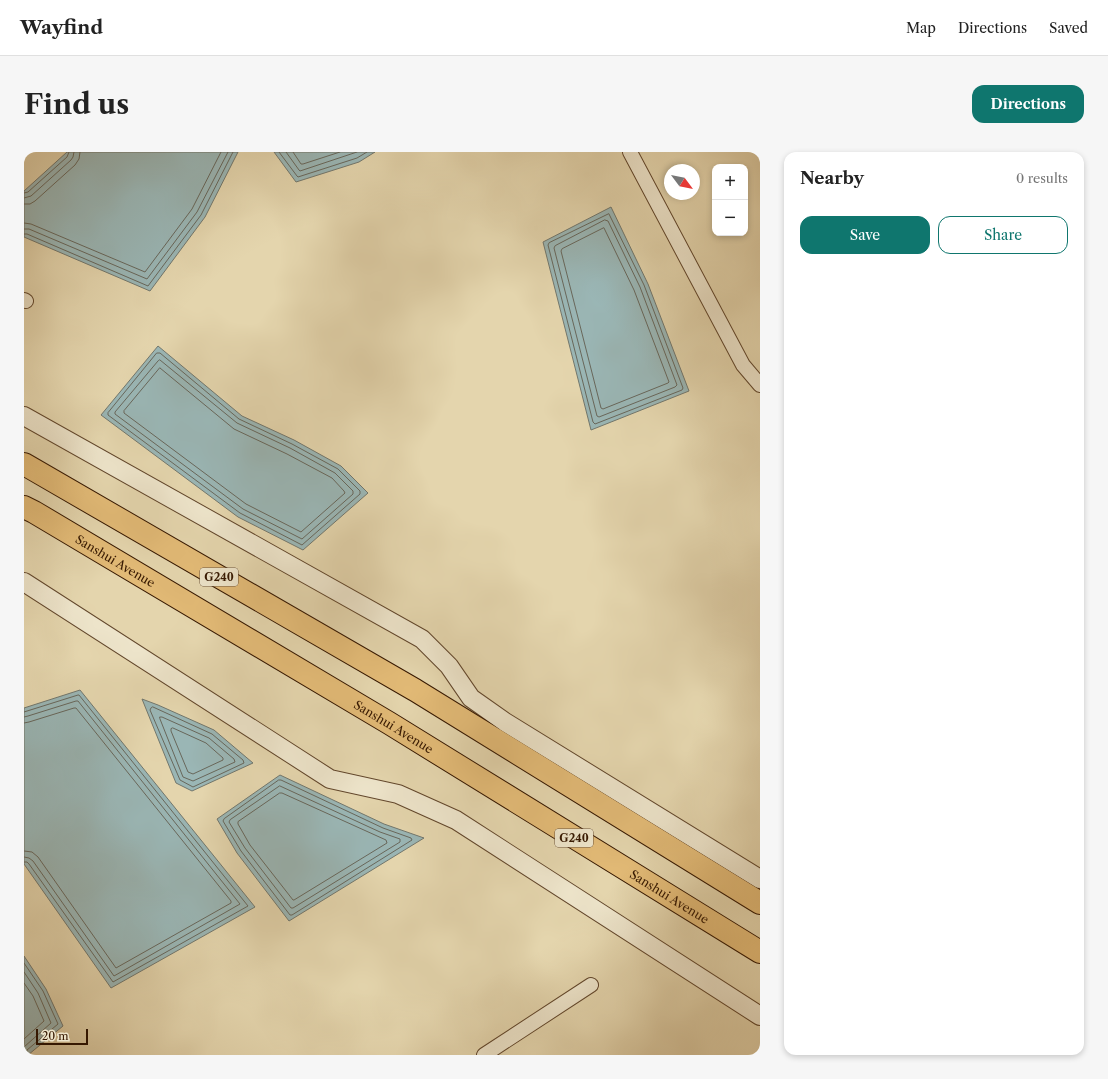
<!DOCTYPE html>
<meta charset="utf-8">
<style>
:root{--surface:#fff;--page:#f6f6f6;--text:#222;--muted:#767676;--line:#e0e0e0;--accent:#0f766e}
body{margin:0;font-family:"Libre Caslon Text",serif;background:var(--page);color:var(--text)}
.controls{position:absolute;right:12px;top:12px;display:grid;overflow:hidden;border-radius:8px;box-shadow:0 2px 6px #0003}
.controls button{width:36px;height:36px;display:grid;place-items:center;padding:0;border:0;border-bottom:1px solid var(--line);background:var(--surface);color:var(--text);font:20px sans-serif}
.compass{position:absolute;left:640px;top:12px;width:36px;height:36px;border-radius:50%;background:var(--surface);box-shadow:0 2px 6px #0003;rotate:122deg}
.scale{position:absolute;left:12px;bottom:10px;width:52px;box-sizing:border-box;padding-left:4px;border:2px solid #361801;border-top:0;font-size:11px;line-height:14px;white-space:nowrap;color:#361801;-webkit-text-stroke:3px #ede4ca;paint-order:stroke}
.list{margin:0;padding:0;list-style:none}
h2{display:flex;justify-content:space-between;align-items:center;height:52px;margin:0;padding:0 16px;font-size:17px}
h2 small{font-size:13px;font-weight:400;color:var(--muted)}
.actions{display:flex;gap:8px;padding:12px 16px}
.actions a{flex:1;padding:9px 0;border:1px solid var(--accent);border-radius:12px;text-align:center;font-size:14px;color:var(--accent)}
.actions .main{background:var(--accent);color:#fff}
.map{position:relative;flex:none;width:736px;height:903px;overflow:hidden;border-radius:12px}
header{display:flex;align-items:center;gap:24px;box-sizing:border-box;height:56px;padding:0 20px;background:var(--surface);border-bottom:1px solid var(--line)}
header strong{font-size:19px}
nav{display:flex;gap:22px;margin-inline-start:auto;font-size:14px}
.intro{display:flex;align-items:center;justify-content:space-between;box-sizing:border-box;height:96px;padding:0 24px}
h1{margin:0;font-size:28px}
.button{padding:10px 18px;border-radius:12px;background:var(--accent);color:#fff;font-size:14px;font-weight:700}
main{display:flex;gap:24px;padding:0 24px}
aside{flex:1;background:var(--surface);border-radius:12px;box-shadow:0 2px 6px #0003}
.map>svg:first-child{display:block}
.water{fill:#9ab6b5;stroke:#72776d}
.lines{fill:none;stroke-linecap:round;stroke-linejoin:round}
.shore{stroke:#68675b;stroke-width:1}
.minor-casing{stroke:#62472c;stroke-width:16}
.tertiary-casing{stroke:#62472c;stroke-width:20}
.trunk-casing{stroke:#361801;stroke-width:24}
.minor{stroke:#ede4ca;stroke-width:14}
.tertiary{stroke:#ede4ca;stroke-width:18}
.trunk{stroke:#e2ba76;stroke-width:22}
.labels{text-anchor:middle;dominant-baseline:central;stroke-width:4;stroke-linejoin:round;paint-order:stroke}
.shield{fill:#ede4ca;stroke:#6d553d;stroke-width:1}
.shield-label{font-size:11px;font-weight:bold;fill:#361801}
.street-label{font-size:12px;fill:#361801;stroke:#ede4ca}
</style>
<header>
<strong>Wayfind</strong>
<nav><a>Map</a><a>Directions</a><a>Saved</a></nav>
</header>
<div class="intro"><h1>Find us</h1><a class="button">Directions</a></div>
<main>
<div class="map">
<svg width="736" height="903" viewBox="0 0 736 903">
<rect width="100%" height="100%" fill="#e4d5ad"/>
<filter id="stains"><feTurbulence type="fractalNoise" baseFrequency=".005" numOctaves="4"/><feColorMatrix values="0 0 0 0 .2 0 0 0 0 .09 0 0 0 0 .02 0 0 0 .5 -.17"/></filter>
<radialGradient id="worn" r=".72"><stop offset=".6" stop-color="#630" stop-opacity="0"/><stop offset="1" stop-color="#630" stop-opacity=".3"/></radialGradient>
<g class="water">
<path d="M43,0H214L181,65L126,139L0,85V39Z"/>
<path d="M250,0H351L335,10L272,30Z"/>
<path d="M587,55L624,132L665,239L567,278L519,90Z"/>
<path d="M134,194L218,264L270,288L317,314L344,341L279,398L214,365L77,263Z"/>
<path d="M56,538L231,755L87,836L0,712V556Z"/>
<path d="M118,547L134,553L190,578L229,611L168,639L152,631Z"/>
<path d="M256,623L360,672L400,686L265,769L213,701L193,667Z"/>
<path d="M0,804L22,837L39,874L4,903H0Z"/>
</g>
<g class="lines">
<g class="shore">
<path d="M255,0L273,24L274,25L333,6L343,0"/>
<path d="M262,0L275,18L276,19L333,0"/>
<path d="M269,0L277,12H279L316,0"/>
<path d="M0,41L4,40L43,5L45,0"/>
<path d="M0,46L7,44L47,8L49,5L50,0"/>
<path d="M0,52H6L11,49L51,13L55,7L56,0"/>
<path d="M585,62L620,133L659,236L658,238L571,272L569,270L524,93L525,91Z"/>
<path d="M581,68L584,69L616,135L653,233L651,235L575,265L573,264L530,96L531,94Z"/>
<path d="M0,71L7,72L121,120L168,57L197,0"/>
<path d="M580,76L610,138L645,230L644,231L579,257L577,256L537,99L538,97Z"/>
<path d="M0,77H5L123,127L173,60L204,0"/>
<path d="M0,82H3L124,134L177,63L209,0"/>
<path d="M133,201H136L215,267L268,292L314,317L336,339V342L278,393L216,361L84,263V261Z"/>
<path d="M136,208L213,271L266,296L311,321L329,339V342L278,387L219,357L91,262V260L134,209Z"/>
<path d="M136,216L210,277L263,302L308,326L320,339L321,341L277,380L222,352L100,261V259Z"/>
<path d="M129,555L188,582L219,608L220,611L169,635L156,628L126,558L127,556Z"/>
<path d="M0,560L54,543H55L224,754L89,830L5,712L3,710H0"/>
<path d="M0,565L4,564L52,549H54L216,752L90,824L9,709L5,706L0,705"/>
<path d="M136,565H138L185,586L210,607L211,610L169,629L159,625L136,567Z"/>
<path d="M0,571L5,570L50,556H52L207,749V751L92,816L14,705L8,700L0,699"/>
<path d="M149,576L182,591L199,606V608L169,622L164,620L147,579V577Z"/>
<path d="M255,628H257L359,676L387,686L388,688L268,763H266L217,699L199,669L200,667Z"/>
<path d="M256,634L356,680L376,687V690L269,756H267L221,696L205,670L206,668Z"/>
<path d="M256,641H258L362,688L363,691L270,748H269L226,693L214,672V670Z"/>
<path d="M0,811L19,839L34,872L3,898L2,903"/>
<path d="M0,820L14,841L27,871L0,895"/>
<path d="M0,831L9,844L20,869L0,887"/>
</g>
<defs>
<g id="minor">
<path d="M606,0L719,213L736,233"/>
<path d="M0,148L2,149"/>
<path d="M460,903L567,833"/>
</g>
<g id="tertiary">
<path d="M0,264L398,487L425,514L447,546L481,570L736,727"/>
<path d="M0,430L306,627L374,642L432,668L736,864"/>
</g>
<g id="trunk">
<path d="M0,312L391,538L736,751"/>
<path id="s1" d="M0,355L10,360L365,571L736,800"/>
</g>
</defs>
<use href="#minor" class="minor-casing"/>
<use href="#tertiary" class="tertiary-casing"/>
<use href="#trunk" class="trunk-casing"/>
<use href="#minor" class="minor"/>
<use href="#tertiary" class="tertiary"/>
<use href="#trunk" class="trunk"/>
</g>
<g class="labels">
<g class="shield">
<rect x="176" y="416" width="38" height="18" rx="3"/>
<rect x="531" y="677" width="38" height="18" rx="3"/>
</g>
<g class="shield-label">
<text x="195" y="425">G240</text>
<text x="550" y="686">G240</text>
</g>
<g class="street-label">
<text stroke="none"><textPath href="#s1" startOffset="106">Sanshui Avenue</textPath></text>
<text stroke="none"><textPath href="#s1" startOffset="430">Sanshui Avenue</textPath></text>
<text stroke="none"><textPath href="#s1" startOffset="754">Sanshui Avenue</textPath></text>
</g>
</g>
<rect width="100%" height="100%" filter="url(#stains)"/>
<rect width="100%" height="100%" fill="url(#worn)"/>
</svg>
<div class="controls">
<button>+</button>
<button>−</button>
</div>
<svg class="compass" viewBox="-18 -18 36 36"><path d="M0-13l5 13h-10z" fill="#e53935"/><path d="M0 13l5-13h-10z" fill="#767676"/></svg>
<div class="scale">20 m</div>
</div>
<aside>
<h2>Nearby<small>0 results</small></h2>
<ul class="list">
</ul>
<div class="actions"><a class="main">Save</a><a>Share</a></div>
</aside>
</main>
